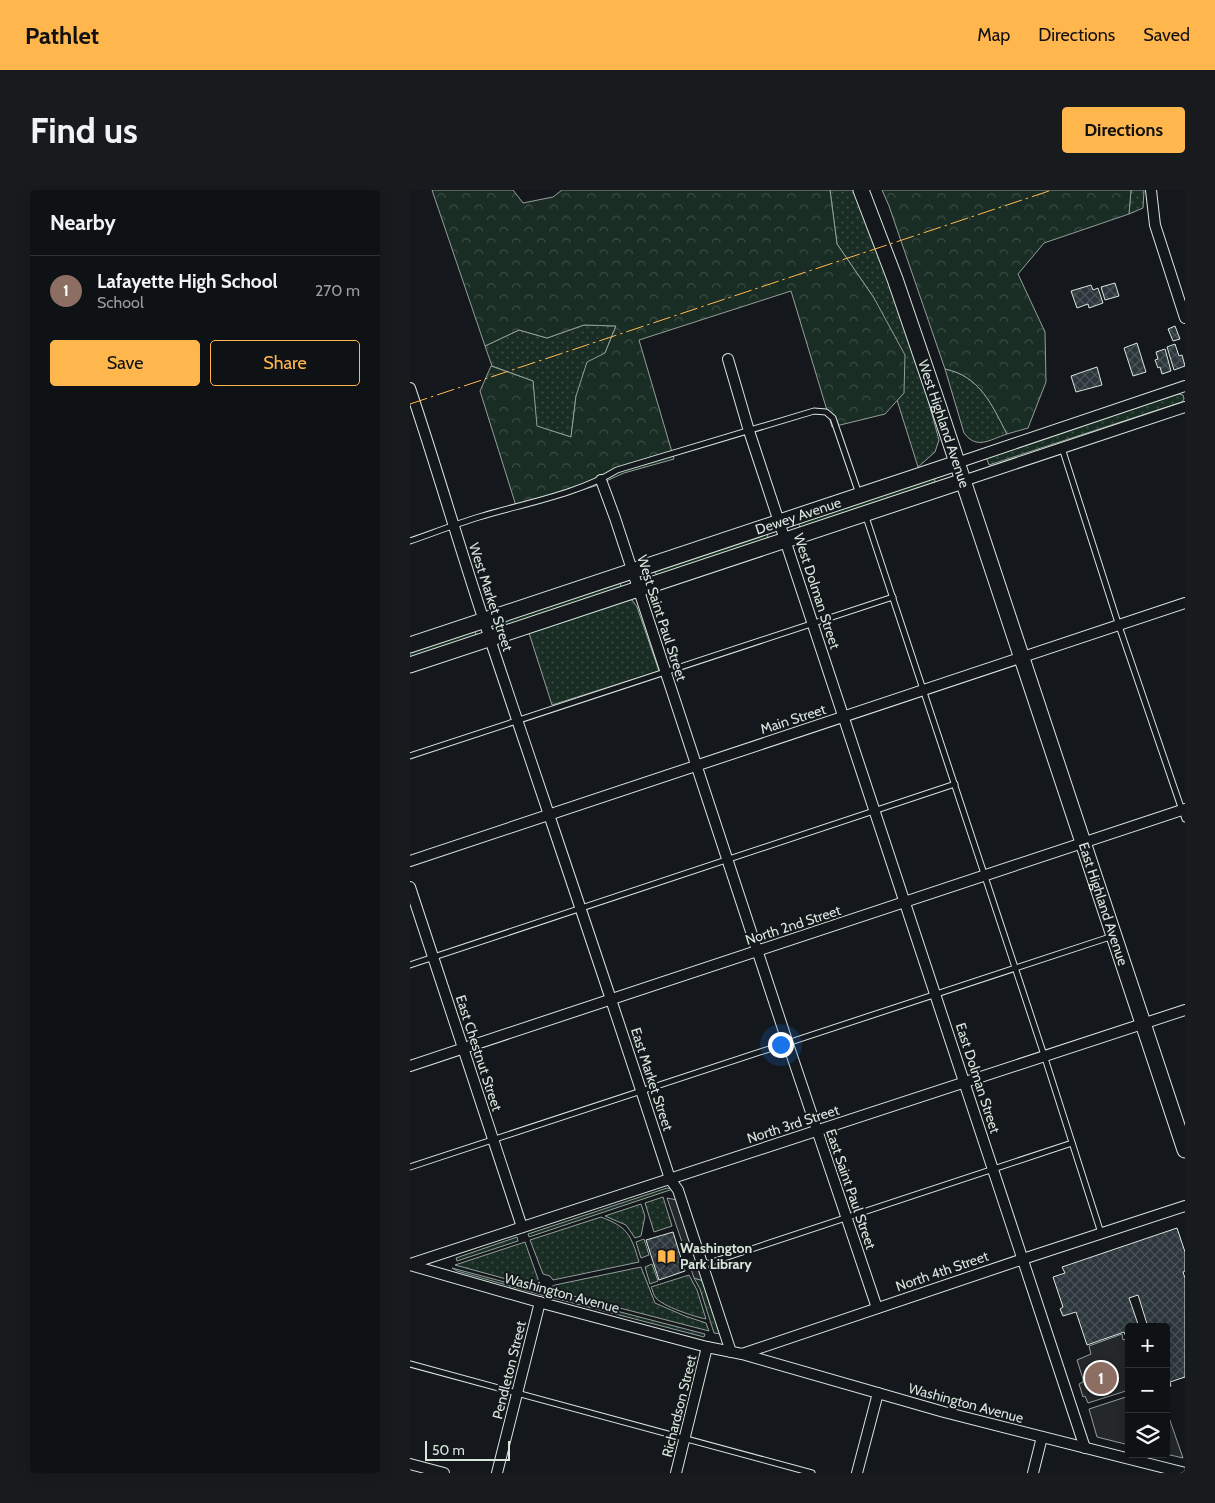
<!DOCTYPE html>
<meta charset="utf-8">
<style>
:root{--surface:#0f1215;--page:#181b1e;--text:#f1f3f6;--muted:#9b9ea0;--line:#2f3234;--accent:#ffb74d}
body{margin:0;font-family:Cabin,sans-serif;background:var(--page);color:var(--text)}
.controls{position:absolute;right:15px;bottom:15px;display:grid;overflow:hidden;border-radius:5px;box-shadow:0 2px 12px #0003}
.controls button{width:45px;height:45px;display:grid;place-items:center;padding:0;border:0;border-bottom:1px solid var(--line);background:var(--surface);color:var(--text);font:25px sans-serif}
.scale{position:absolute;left:15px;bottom:12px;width:85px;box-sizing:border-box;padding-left:5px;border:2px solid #d8e6dc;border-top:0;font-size:14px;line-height:18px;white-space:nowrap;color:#d8e6dc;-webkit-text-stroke:4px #14181c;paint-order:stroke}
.you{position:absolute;left:370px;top:854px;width:18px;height:18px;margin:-12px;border:4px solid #fff;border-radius:50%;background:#1a73e8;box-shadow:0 0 0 8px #1a73e833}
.badge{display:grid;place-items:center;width:32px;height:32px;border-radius:50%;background:var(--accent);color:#fff;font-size:16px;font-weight:700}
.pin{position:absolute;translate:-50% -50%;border:2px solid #fff;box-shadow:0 1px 5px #0006}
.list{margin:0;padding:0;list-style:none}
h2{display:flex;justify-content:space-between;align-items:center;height:65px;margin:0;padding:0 20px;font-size:21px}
h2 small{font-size:16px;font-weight:400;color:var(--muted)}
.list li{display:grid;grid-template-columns:32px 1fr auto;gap:15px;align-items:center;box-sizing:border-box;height:70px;padding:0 20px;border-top:1px solid var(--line)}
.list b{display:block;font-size:19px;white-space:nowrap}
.list p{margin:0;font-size:16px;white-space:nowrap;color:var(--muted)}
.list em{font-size:16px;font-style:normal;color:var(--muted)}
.actions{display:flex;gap:10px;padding:15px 20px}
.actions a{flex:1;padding:11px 0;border:1px solid var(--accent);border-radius:5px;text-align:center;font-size:18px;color:var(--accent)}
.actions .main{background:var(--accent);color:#111}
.icon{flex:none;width:28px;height:28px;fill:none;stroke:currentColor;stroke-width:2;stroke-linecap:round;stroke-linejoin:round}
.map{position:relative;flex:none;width:775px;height:1283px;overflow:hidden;border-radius:5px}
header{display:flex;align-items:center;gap:30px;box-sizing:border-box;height:70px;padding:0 25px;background:var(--accent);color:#111}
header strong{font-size:24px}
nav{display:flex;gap:28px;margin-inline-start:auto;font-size:18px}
.intro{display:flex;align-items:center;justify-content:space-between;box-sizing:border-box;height:120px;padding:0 30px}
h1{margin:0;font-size:35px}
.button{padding:12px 22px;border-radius:5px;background:var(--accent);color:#111;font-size:18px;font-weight:700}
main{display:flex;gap:30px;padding:0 30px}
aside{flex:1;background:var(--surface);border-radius:5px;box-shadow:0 2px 12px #0003}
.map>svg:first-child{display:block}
.grass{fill:url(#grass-dots);stroke:#939e99}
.forest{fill:url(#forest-crowns);stroke:#939e99}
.parking{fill:#24282b;stroke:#939e99}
.building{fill:url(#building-cross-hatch);stroke:#d8e6dc}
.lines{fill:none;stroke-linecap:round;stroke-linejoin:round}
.lane-casing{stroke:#d8e6dc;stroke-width:7}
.street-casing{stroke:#d8e6dc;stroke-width:12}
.secondary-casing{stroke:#d8e6dc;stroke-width:17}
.lane{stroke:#14181c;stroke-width:5}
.street{stroke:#14181c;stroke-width:10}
.secondary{stroke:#14181c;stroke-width:15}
.power{stroke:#ffb74d;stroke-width:1;stroke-dasharray:18 4 2.5 4;stroke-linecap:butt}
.labels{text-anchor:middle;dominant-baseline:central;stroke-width:4;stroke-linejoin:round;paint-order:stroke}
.street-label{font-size:14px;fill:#d8e6dc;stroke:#14181c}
.poi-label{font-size:14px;font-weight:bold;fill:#d8e6dc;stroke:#14181c;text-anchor:start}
</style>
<header>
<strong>Pathlet</strong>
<nav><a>Map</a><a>Directions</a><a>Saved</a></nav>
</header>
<div class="intro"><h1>Find us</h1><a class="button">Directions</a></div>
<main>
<aside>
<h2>Nearby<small></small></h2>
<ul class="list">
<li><span class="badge" style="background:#8d6e63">1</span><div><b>Lafayette High School</b><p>School</p></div><em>270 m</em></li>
</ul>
<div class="actions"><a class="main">Save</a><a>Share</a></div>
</aside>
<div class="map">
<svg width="775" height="1283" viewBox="0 0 775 1283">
<defs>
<pattern id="grass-dots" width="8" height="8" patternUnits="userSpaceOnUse" patternTransform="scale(1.25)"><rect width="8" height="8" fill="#1a2d24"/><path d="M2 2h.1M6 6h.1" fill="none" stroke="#3b4b43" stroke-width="1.8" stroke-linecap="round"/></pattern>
<pattern id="forest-crowns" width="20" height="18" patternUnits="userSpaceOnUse" patternTransform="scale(1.25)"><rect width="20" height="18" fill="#1a2d24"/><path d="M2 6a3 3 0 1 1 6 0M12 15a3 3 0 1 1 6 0" fill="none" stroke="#3b4b43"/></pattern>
<pattern id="building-cross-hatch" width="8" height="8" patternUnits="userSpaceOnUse" patternTransform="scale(1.25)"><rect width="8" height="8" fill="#2c363c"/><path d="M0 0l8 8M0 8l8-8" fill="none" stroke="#4a5358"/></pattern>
</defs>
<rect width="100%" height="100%" fill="#14181c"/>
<g class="grass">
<path d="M420,0H443L473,75L503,155L529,250L525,262L508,277L487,210L494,203L464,108L427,54Z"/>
<path d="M721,0H734L733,18L719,24Z"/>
<path d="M174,135L206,136L195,163L166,206L161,247L126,236L123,191L82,176L75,156L109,140L137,148Z"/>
<path d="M535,179C570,186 582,215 597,244C579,250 567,260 554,243Z"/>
<path d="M769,204L773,205L774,209L772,212L579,275L576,267Z"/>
<path d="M524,287L525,291L523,295L394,337H390L388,332Z"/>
<path d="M357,343L358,347L354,350L250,386L246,384L244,380Z"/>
<path d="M210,392L211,396L209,399L100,434L96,435L94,431Z"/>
<path d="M216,408L222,410L227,417L249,481L142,515L118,440Z"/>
<path d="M65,440L66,444L64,447L0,468V460Z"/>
<path d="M257,998L263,999L119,1047L118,1044Z"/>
<path d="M253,1007L262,1036L244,1042L235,1013Z"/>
<path d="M231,1014L235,1026L231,1046L225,1048L216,1035L195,1026Z"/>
<path d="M191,1027C218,1037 221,1045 229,1072L143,1090L140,1086L133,1084L120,1050Z"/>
<path d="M107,1047L108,1051L47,1071L46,1068Z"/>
<path d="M234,1049L239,1065L231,1068L226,1052Z"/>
<path d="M115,1052L128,1089V1093L122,1096L45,1075Z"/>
<path d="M242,1074L248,1091L240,1094L235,1077Z"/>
<path d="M231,1077L245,1113L275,1126L296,1133L299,1141L140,1100L141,1097L145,1095Z"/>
<path d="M42,1078L136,1103L135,1106L47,1081Z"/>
<path d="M279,1085L287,1100L296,1129C285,1127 252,1116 246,1108C243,1105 243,1100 241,1097Z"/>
<path d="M284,1088L294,1091L311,1144L304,1143L290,1099Z"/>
<path d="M141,1104L295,1144L294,1147L140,1107Z"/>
</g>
<g class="forest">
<path d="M22,0H103L113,13L143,7L152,0H420L427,54L464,108L495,165L494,203L475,224L422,237L381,101L229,150L264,269L214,283L185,296L107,319L70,201L81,176L123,191L127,236L161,247L166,206L177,172L195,163L206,136L174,135L137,148L109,140L75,156Z"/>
<path d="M472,0H721L719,24L634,53L608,84L635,142L636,192L618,238L597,244C582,215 570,186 535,179L479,16Z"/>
</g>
<g class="parking">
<path d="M257,1008L267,1010L283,1061L274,1058Z"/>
<path d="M278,1070L287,1072L294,1091L284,1088Z"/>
<path d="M712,1144L713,1150L719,1148V1200L678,1213L675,1206L673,1207L669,1194L673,1192V1189L667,1170L681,1164L679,1156Z"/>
<path d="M719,1206V1255L687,1247L679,1219Z"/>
<path d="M756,1219L773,1268L756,1264Z"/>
</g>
<g class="building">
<path d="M705,93L709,106L695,110L691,97Z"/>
<path d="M681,95L683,100L688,98L693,113L679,118L678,114L667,118L661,101Z"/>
<path d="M765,136L770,149L763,151L758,139Z"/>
<path d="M727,153L736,182L723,186L714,158Z"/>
<path d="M765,154L769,166L772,165L775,176L764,180L757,157Z"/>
<path d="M755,159L761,181L752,184L750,177L748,178L745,170L748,169L746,162Z"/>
<path d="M687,177L692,195L666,202L661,186Z"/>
<path d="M767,1038L775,1062V1081L773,1082L775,1088V1187L760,1192L761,1196L756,1198V1137H738L728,1105L719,1108L729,1137H719V1147H716L714,1142L677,1155L666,1122L653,1126L650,1119L653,1117L643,1087L655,1083L652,1077Z"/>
<path d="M263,1042L275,1081L249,1090L236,1050Z"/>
</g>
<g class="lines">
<defs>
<g id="lane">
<path d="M652,258L709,436L775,629"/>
<path d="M455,324L634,865L691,1043"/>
<path d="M0,351C23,343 46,334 69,327C115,313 166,305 207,280L404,221L416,222L423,228L449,304"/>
<path d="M0,566L483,407"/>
<path d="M0,775L545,594"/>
<path d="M0,977L703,746"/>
<path d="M293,1075L662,953"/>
<path d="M0,1174L402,1283"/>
</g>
<g id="street">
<path d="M741,0L745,35L775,128"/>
<path d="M318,169L339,241L675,1258"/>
<path d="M0,198C28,281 52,366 80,449C140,629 202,809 260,989L268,1000L321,1162"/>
<path d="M547,273L775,196"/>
<path d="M191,290L205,328L378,854L467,1118"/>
<path d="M553,291L775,217"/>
<path d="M0,671L775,413"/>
<path d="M0,697L112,1037"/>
<path d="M0,876L775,619"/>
<path d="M0,1074L775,820"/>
<path d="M0,1075L136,1114L297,1157L332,1164L613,1069L775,1016"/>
<path d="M332,1164L534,1222L775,1283"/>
<path d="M0,1274L34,1283"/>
<path d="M87,1283L130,1112"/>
<path d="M266,1283L297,1157"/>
<path d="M447,1283L468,1203"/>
<path d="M623,1283L632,1247"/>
</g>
<g id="secondary">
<path id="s1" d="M451,0L485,89L528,215L775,960"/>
<path id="s2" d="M0,455L547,273"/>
<path d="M0,475L553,291"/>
</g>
</defs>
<use href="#lane" class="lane-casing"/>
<use href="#street" class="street-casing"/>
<use href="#secondary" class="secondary-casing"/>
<use href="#lane" class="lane"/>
<use href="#street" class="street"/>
<use href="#secondary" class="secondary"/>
<path class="power" d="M0,214L642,0"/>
</g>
<defs>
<symbol id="library-bare" viewBox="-9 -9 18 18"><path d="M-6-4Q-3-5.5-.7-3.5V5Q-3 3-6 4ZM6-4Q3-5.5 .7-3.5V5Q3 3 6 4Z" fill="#ffb74d" stroke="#14181c" stroke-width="2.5" paint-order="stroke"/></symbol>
</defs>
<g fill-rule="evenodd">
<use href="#library-bare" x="244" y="1054" width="25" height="25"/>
</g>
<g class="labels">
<g class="street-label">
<text stroke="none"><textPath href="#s1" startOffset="248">West Highland Avenue</textPath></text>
<text stroke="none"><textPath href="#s2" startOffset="409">Dewey Avenue</textPath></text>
<text transform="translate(407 401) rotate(72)">West Dolman Street</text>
<text transform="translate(81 407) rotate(72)">West Market Street</text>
<text transform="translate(252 428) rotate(72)">West Saint Paul Street</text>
<text transform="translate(383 529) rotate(-18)">Main Street</text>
<text stroke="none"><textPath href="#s1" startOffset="754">East Highland Avenue</textPath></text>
<text transform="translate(383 735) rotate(-18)">North 2nd Street</text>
<text transform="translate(69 863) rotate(72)">East Chestnut Street</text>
<text transform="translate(568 888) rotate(72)">East Dolman Street</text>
<text transform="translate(242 889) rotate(72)">East Market Street</text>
<text transform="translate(383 934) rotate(-18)">North 3rd Street</text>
<text transform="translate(441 999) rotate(71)">East Saint Paul Street</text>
<text transform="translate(532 1081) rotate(-19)">North 4th Street</text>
<text transform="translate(152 1103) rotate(15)">Washington Avenue</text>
<text transform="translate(99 1180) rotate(-76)">Pendleton Street</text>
<text transform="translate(556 1213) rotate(15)">Washington Avenue</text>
<text transform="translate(269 1216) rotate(-76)">Richardson Street</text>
</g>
<g class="poi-label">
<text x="270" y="1058">Washington<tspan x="270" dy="16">Park Library</tspan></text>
</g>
</g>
</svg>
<div class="controls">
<button>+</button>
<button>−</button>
<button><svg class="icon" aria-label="layers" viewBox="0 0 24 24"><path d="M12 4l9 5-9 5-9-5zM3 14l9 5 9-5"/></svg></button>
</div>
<div class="scale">50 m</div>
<div class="you"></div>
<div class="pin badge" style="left:691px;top:1188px;background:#8d6e63">1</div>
</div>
</main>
